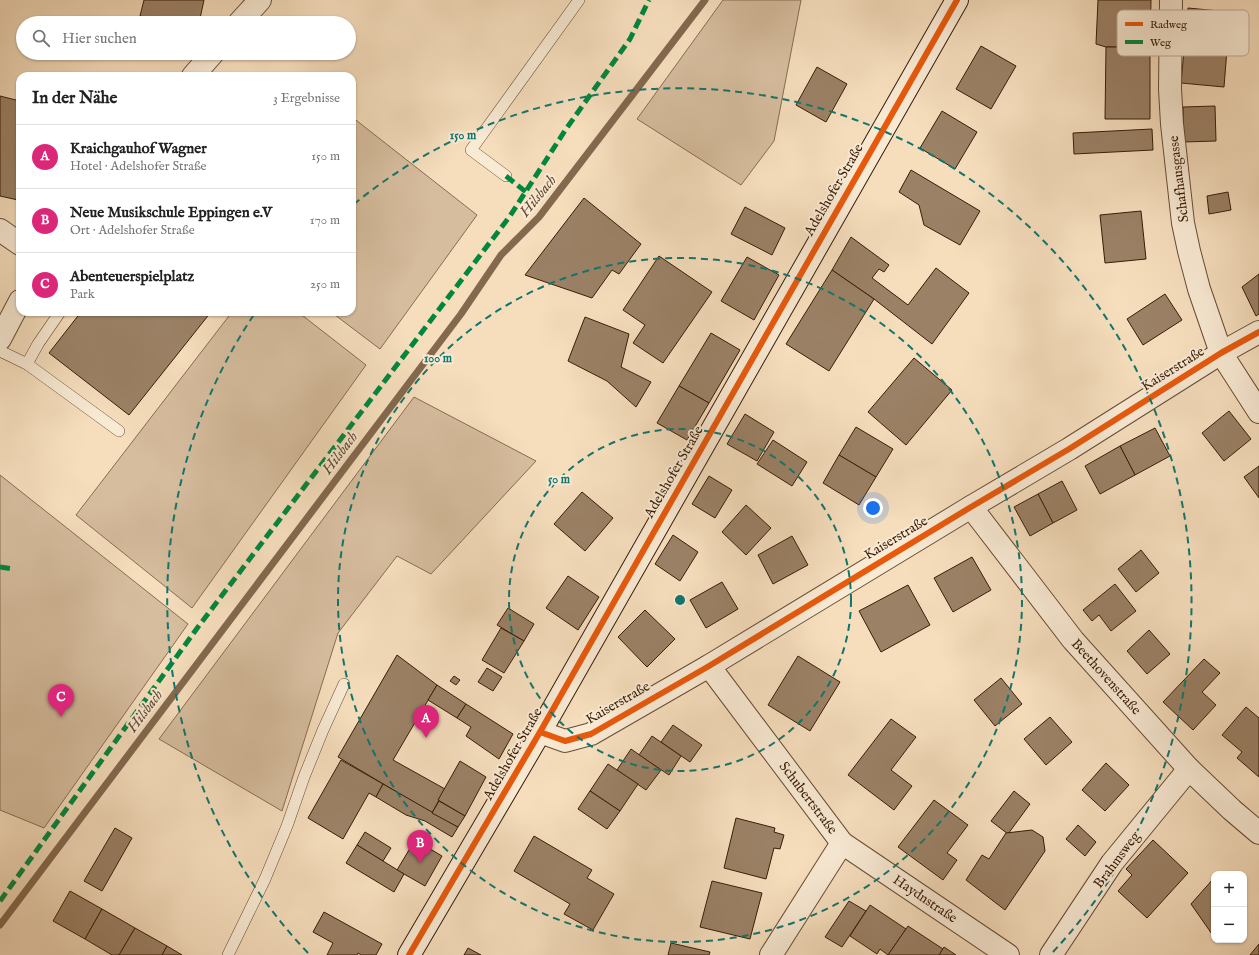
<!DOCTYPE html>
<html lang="de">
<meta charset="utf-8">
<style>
:root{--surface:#fff;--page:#f6f6f6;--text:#222;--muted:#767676;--line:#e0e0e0;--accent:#db2777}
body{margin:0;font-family:"IM FELL English",serif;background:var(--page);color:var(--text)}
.controls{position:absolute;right:12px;bottom:12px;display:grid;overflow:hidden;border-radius:8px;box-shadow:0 1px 3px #0004}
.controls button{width:36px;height:36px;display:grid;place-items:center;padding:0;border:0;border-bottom:1px solid var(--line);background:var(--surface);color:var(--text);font:20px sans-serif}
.you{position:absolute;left:873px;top:508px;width:14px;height:14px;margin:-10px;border:3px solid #fff;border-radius:50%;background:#1a73e8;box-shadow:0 0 0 6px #1a73e833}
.badge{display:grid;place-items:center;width:26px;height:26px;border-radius:50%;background:var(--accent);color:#fff;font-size:13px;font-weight:700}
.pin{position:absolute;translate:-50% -33px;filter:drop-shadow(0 1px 2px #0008)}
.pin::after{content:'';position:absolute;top:21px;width:14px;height:12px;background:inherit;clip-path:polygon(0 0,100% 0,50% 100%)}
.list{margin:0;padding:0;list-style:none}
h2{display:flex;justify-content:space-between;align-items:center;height:52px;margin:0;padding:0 16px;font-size:17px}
h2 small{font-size:13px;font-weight:400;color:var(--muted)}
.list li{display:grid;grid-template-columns:26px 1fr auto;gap:12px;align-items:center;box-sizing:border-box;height:64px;padding:0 16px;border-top:1px solid var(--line)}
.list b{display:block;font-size:15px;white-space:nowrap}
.list p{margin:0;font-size:13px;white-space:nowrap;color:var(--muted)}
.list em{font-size:13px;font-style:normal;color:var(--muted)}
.icon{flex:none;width:22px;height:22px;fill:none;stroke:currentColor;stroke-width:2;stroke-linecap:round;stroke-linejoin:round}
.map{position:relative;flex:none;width:1259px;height:955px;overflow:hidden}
.search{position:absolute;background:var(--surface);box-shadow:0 1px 3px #0004;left:16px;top:16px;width:340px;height:44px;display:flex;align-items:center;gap:10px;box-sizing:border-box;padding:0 14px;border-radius:22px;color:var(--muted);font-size:15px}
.panel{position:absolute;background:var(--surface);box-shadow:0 1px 3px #0004;left:16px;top:72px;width:340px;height:244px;border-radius:12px}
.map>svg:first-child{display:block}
.green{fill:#d6bd9e;stroke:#886c52}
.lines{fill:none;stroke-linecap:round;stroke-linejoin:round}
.stream{stroke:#84694f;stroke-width:7}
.building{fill:#9b8166;stroke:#391c07}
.lane-casing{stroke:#684c34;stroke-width:12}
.street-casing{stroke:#684c34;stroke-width:24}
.secondary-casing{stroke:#391c07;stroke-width:24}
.lane{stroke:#f9ead4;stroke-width:11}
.street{stroke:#f9ead4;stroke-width:22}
.secondary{stroke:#f9ead4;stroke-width:22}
.quiet{stroke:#00873e;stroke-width:5;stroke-dasharray:10 5;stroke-linecap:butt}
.cycleway-casing{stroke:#f9ead4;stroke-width:8}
.cycleway{stroke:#e8590c;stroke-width:6}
.ring{fill:none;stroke:#0f766e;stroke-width:2;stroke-dasharray:7 5}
.labels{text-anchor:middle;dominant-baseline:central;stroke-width:4;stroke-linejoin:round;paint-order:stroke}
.street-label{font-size:14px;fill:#391c07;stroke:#f9ead4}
.water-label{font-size:15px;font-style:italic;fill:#654931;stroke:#f9ead4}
.key{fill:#f9ead4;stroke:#bfac96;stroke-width:1}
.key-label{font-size:11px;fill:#391c07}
.centre{fill:#0f766e;stroke:#f9ead4;stroke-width:2}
.ring-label{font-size:12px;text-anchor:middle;font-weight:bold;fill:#0f766e;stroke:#f9ead4;stroke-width:4;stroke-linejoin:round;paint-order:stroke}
</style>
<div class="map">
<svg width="1259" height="955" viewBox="0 0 1259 955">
<rect width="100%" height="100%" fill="#f6debd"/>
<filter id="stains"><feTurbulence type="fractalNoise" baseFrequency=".005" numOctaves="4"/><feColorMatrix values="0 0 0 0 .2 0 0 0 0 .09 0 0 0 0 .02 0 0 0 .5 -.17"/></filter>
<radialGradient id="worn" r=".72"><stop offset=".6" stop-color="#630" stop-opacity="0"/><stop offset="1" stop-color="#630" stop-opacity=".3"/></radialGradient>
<g class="green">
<path d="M723,0H801L774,141L741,185L637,119Z"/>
<path d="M352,117L477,215L380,349L331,312H352Z"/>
<path d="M232,312H298L366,365L192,608L76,515Z"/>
<path d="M414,397L536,461L431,574L397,556L338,633L282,811L159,739Z"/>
<path d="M0,475L188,624L44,828L0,810Z"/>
</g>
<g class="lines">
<path class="stream" d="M0,925L461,314L501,255L539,217L705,0"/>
</g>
<g class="building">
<path d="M144,0H204L199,23H172L140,16Z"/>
<path d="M1098,0H1151L1150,47H1106L1096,44Z"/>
<path d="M1188,8L1230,12L1224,87L1181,83Z"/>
<path d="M981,46L1016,66L991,109L956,89Z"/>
<path d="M1106,47H1150V119H1105Z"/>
<path d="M817,67L847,84L826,122L796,105Z"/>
<path d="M0,96L20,101V190L18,200L0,196Z"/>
<path d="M1215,106L1216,141L1184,142L1183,107Z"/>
<path d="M942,111L977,132L955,169L920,148Z"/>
<path d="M1152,129L1153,150L1074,154L1073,133Z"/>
<path d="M911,170L980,211L960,245L924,225L919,205L899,192Z"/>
<path d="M1228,192L1231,210L1209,214L1207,196Z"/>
<path d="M584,198L641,244L619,274L612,270L592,298L525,275Z"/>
<path d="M745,207L785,228L772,255L731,234Z"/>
<path d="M1141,211L1146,259L1105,263L1100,215Z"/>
<path d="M851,237L889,265L884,272L879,269L872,278L908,305L936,268L969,293L932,344L874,299L832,270Z"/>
<path d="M659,256L712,292L663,363L633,343L645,325L623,310Z"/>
<path d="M747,257L779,275L754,320L721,301Z"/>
<path d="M832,270L874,299L829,371L786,344Z"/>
<path d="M1259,274V314L1256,316L1242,287Z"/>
<path d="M1165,294L1182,320L1143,345L1127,319Z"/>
<path d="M81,312H211L129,415L49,353Z"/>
<path d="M585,317L629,334L621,367L651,382L636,407L607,381L568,361Z"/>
<path d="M711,333L740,350L709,403L679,386Z"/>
<path d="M914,358L952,390L906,445L868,412Z"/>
<path d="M679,386L709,403L687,440L657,423Z"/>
<path d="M1229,411L1251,439L1224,461L1202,433Z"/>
<path d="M745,414L774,432L757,461L727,444Z"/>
<path d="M856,427L893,449L876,477L839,455Z"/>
<path d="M1155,428L1170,456L1135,475L1120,446Z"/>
<path d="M773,440L807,462L792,486L757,464Z"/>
<path d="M1120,446L1135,475L1100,494L1085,466Z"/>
<path d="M839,455L876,477L859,505L823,483Z"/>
<path d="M1259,466V498L1244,477Z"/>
<path d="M709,476L732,490L715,518L692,504Z"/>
<path d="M1062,481L1077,510L1053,523L1038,494Z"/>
<path d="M582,492L613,518L585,551L554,524Z"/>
<path d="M1038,494L1053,523L1030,536L1014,507Z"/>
<path d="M746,505L771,528L746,555L722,532Z"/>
<path d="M673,535L698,552L680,581L655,564Z"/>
<path d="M792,536L808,565L773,584L758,555Z"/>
<path d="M1141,550L1159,573L1136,592L1118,569Z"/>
<path d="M972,557L991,590L953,612L934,578Z"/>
<path d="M568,576L599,597L578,630L546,608Z"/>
<path d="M722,582L738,609L706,628L690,600Z"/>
<path d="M1115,584L1136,611L1111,631L1099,615L1092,621L1083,610Z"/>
<path d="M908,585L930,625L881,652L859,611Z"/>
<path d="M508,608L534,624L524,641L497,625Z"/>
<path d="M645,610L675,639L647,667L618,637Z"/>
<path d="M501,628L524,641L504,673L482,660Z"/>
<path d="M1149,630L1170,654L1147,674L1127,651Z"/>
<path d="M397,655L437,685L393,760L445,789L432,813L338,757Z"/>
<path d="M798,656L840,682L810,731L768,705Z"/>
<path d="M1204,659L1220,673L1202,692L1216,705L1193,730L1163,702Z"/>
<path d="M487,668L502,677L493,691L478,682Z"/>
<path d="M454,676L460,680L456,685L450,681Z"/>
<path d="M1001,678L1022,704L995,726L974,700Z"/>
<path d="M437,685L466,704L457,718L428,700Z"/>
<path d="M466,704L513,734L499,759L466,736L471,727L457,718Z"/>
<path d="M1246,707L1259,718V777L1237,758L1242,752L1222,735Z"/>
<path d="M1050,717L1072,742L1046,765L1024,739Z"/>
<path d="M891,719L916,737L891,770L912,786L894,810L848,775Z"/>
<path d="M673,725L702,745L690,762L661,742Z"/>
<path d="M652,736L681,756L669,775L639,755Z"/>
<path d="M631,749L661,770L646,790L617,770Z"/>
<path d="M341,760L383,784L376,797L369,793L343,839L308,818Z"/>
<path d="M460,761L486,777L465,816L438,800Z"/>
<path d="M1106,763L1129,785L1105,811L1082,790Z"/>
<path d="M608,764L638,784L620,811L590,791Z"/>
<path d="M383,784L458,827L452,837L425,821L406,815L376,797Z"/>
<path d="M590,791L620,811L607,829L578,809Z"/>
<path d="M1014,791L1030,804L1008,834L991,821Z"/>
<path d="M934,800L968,825L947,853L957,860L943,880L898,847Z"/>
<path d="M439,801L465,816L458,827L432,813Z"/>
<path d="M736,818L775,828L774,832L784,835L780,849L774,848L766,879L724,868Z"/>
<path d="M1078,825L1096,842L1085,856L1066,839Z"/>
<path d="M115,828L132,838L102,891L84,881Z"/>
<path d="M1032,830L1043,837L1045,851L1005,910L966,880L982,855L989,859L1006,833Z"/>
<path d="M365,832L391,848L383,861L357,845Z"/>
<path d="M534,836L592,870L587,878L614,894L593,930L564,914L570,904L514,871Z"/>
<path d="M415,840L442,856L425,886L397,870Z"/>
<path d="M1153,840L1188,873L1147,918L1118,891L1132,875L1126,869Z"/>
<path d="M357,845L404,874L394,892L346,863Z"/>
<path d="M1214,878V937L1191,904Z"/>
<path d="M712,881L762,893L750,939L700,927Z"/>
<path d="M70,891L102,909L85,939L53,921Z"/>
<path d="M849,901L866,911L842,947L825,937Z"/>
<path d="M870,905L906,929L888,955L880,949L877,954L850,936Z"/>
<path d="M102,909L135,928L119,955H112L85,939Z"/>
<path d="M324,912L382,944L376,955H361L358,953L357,955H327L333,943L313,932Z"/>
<path d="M908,926L943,949L939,955H888Z"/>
<path d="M135,928L167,946L162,955H119Z"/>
<path d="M671,943L710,952L709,955H668Z"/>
<path d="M1259,944V955H1250Z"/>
<path d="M167,946L182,955H162Z"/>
<path d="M944,947L956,955H939Z"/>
<path d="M468,948L481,955H464Z"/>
</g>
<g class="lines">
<defs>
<g id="lane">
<path d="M506,176L471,150L579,0"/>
<path d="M60,312L38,344L27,364L119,431"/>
<path d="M0,351L27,364"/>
<path d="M228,955L265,879L287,826L304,777L323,730L344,684"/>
</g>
<g id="street">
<path d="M1171,0L1170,89L1172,124L1183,223L1189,251L1199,289L1221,353L1259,412"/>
<path d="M239,23L260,0"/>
<path d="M193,76L213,53"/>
<path d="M0,230L20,244"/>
<path d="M0,339L20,301"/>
<path d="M971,507L1073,640L1189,769L1232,810L1259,833"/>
<path d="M709,666L842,843L1008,955"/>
<path d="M540,732L565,741L591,734L709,666L971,507L1069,449L1221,353L1259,332"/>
<path d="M771,955L842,843"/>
<path d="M1051,955L1112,863L1189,769"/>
</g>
<path id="secondary" d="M409,955L540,732L957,0"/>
</defs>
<use href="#lane" class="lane-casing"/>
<use href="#street" class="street-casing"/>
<use href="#secondary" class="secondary-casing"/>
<use href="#lane" class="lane"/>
<use href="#street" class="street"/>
<use href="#secondary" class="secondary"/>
<g class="quiet">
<path d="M506,176L526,192"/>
<path d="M0,567L14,569"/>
<path d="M0,901L198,627L510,216L566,129L630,39L649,0"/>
</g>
<defs>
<g id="cycleway">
<path d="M540,732L565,741L591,734L709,666L971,507L1069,449L1221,353L1259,332"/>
<path d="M409,955L540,732L957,0"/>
</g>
</defs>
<use href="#cycleway" class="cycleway-casing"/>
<use href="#cycleway" class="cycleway"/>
</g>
<g class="ring">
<circle cx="680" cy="600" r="171"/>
<circle cx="680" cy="600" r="342"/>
<path d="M308 953A513 513 0 0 1 255 313M354 204A513 513 0 0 1 1052 953"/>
</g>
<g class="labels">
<g class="street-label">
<text transform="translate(1179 179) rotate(-97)">Schafhausgasse</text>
<text transform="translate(834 190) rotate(-60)">Adelshofer Straße</text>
<text transform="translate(1173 369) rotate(-32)">Kaiserstraße</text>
<text transform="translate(674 472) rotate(-60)">Adelshofer Straße</text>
<text transform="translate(896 538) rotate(-31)">Kaiserstraße</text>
<text transform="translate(1106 677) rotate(48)">Beethovenstraße</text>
<text transform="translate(618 703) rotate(-30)">Kaiserstraße</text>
<text transform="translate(513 754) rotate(-60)">Adelshofer Straße</text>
<text transform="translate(808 798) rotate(53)">Schubertstraße</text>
<text transform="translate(1117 860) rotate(-53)">Brahmsweg</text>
<text transform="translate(925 899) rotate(34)">Haydnstraße</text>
</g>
<g class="water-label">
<text transform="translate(538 196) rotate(-51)">Hilsbach</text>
<text transform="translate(340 453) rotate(-53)">Hilsbach</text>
<text transform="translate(145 711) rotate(-53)">Hilsbach</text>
</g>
</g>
<rect x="1117" y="10" width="132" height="46" rx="6" class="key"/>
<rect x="1125" y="22" width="18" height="4" fill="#e8590c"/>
<rect x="1125" y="40" width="18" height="4" fill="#00873e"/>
<g class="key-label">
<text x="1150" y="28">Radweg</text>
<text x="1150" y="46">Weg</text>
</g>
<circle cx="680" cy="600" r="6" class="centre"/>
<g class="ring-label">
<text x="463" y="139">150 m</text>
<text x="438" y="362">100 m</text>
<text x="559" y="483">50 m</text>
</g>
<rect width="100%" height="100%" filter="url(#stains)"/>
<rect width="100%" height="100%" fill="url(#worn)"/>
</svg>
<div class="controls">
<button>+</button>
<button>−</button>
</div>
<div class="you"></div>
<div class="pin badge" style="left:426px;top:738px">A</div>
<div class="pin badge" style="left:420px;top:863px">B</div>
<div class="pin badge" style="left:61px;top:717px">C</div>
<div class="search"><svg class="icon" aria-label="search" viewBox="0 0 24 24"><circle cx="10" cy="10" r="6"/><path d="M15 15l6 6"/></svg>Hier suchen</div>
<section class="panel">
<h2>In der Nähe<small>3 Ergebnisse</small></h2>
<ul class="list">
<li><span class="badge">A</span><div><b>Kraichgauhof Wagner</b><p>Hotel · Adelshofer Straße</p></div><em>150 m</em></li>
<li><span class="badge">B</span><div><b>Neue Musikschule Eppingen e.V</b><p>Ort · Adelshofer Straße</p></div><em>170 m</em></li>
<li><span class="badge">C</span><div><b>Abenteuerspielplatz</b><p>Park</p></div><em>250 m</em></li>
</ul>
</section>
</div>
